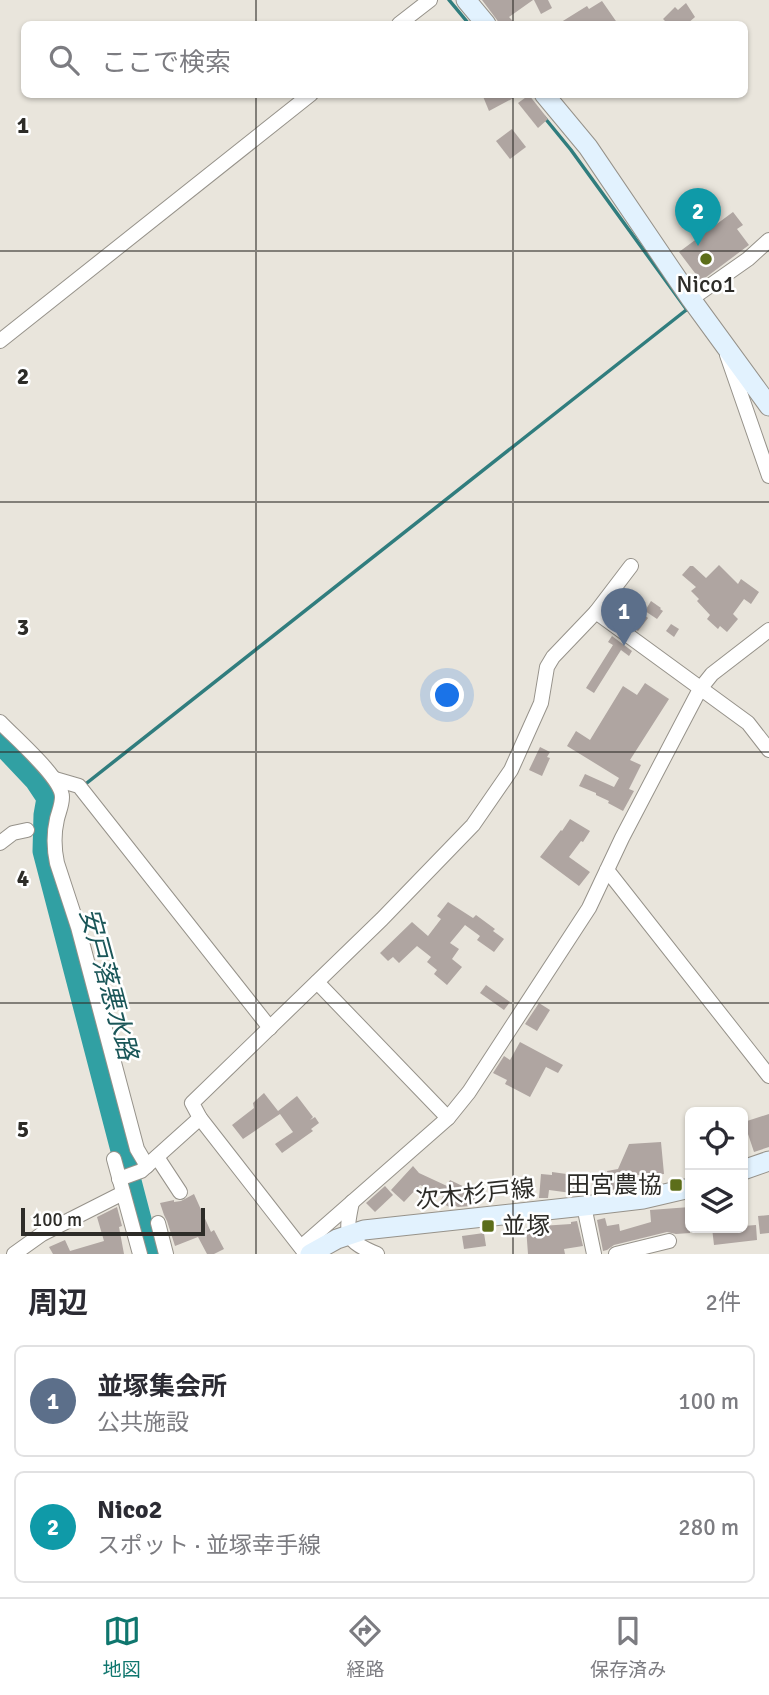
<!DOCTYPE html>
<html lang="ja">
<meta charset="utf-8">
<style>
:root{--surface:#fff;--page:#f7f7f7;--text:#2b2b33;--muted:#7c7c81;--line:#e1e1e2;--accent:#0f766e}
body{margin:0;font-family:Signika,"Noto Sans JP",sans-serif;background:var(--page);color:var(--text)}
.controls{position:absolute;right:21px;bottom:21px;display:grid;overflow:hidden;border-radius:10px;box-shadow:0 2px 5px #0004}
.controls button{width:63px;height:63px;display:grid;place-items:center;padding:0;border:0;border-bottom:2px solid var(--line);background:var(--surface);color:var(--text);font:35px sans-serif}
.scale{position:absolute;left:21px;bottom:18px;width:184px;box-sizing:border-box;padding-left:7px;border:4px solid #2d2c28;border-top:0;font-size:19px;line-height:24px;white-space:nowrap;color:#2d2c28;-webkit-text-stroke:5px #fff;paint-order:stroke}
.you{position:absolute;left:448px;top:696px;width:24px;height:24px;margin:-18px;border:5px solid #fff;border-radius:50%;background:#1a73e8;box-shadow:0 0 0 10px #1a73e833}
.badge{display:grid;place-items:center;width:46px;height:46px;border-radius:50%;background:var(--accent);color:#fff;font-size:23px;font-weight:700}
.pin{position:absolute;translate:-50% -58px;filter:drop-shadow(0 2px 4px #0008)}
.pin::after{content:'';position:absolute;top:37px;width:24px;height:21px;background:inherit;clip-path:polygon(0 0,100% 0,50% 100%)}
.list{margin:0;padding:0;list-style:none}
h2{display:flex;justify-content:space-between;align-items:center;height:91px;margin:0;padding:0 28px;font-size:30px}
h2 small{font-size:23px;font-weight:400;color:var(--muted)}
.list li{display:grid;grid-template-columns:46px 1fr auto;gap:21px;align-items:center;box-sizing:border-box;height:112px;margin:0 14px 14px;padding:0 14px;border:2px solid var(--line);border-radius:10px}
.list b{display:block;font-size:26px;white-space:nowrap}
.list p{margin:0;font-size:23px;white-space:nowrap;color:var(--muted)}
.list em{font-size:23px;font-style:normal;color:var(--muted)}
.icon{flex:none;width:38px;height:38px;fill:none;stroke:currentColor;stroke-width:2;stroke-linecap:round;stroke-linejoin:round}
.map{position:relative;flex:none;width:769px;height:1254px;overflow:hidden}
.search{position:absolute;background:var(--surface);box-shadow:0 2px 5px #0004;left:21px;right:21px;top:21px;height:77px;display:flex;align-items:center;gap:18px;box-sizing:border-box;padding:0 24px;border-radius:10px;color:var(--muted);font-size:26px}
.sheet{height:343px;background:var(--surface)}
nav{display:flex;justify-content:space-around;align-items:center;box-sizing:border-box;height:98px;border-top:2px solid var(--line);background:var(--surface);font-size:19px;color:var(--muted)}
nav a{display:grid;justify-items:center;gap:4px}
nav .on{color:var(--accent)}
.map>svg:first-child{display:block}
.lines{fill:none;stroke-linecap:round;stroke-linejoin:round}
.stream{stroke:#307d7e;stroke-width:3.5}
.river{stroke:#31a0a3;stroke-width:23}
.building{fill:#afa5a1}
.minor-casing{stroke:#96928a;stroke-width:16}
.secondary-casing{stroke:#96928a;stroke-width:21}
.minor{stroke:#fff;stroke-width:14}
.secondary{stroke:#e2f2fe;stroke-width:19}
.grid{fill:none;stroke:#2d2c28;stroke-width:2;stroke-opacity:0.55}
.poi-dot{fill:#5c6e1a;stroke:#fff;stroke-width:2.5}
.labels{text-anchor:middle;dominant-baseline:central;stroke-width:5;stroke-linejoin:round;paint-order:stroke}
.poi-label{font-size:24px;fill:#2d2c28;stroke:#fff}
.street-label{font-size:24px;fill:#2d2c28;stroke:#fff}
.water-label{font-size:26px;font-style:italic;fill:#1a5658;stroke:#fff}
.grid-label{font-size:23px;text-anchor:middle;font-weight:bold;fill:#2d2c28;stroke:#fff;stroke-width:5;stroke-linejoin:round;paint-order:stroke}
</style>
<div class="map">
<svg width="769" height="1254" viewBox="0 0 769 1254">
<rect width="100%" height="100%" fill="#e9e5dc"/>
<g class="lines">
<g class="stream">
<path d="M449,0L469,24"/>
<path d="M544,117L571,150L687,310"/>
<path d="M83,786L690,307"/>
<path d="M45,815L55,808"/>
</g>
<path class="river" d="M0,742L36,780L48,798L45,815L44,851L149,1254"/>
</g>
<g class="building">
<path d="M482,0H533L509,17L516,24H500Z"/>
<path d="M534,0H548L552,8L541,14Z"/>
<path d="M602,1L618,24H558L587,6L589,9Z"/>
<path d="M686,3L695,17L687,24H668L663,19L675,7L678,10Z"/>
<path d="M482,94H521L489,111Z"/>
<path d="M529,95L548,119L538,128L518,103Z"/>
<path d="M512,129L526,147L510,159L496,141Z"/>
<path d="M733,212L743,225L737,229L749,245L701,281L679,252Z"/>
<path d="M719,565L738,584L741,579L759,592L751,604L744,599L733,614L738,619L727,632L720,626L718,629L707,619L710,615L697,601L699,599L691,591L696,587L682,575L690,566H693L706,578Z"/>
<path d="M651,601L661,608L660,609L663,611L657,619L645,611Z"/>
<path d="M638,609L648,618L638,631L627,623L629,620L627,618L633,610L635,612Z"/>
<path d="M671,624L679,629L674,637L666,631Z"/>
<path d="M612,636L632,651L629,656L621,650L594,693L586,688L613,645L608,642Z"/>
<path d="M645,683L669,699L630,760L641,765L629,789L634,791L623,811L608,803L609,801L596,795V793L579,786L585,774L614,787L619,778L567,746L576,731L590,740L623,686L637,695Z"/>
<path d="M540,747L550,752L547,757L550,758L542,776L529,770Z"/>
<path d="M570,819L590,831L583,842L581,841L569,857L590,872L579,886L540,857L561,830L562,831Z"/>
<path d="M448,902L473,918L476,915L495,929L493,931L504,939L494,952L477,940L480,936L465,925L450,943L459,949L452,959L462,967L447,985L434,974L437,970L427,962L431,957L417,946L399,963L393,957L388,961L380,953L412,922L428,936L441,919L437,916Z"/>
<path d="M486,985L510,1002L504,1010L480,993Z"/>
<path d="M539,1003L550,1010L537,1031L525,1024Z"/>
<path d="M520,1042L563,1065L558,1073L546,1067L530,1097L505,1084L507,1080L493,1073L504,1056L510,1060Z"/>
<path d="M264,1093L278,1111L297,1096L313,1117L310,1120L315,1117L319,1123L311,1129L313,1131L282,1153L275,1144L293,1132L280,1114L243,1139L232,1125L254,1108L253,1103Z"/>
<path d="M769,1114V1147L754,1152L744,1122Z"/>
<path d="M661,1142L664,1174L637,1175L639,1183L612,1190L607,1171L618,1169L629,1144Z"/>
<path d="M413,1166L419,1173L447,1186L450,1180L477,1193L471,1206L458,1207L453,1205L451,1208L440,1202L443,1196L420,1185L404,1202L391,1190Z"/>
<path d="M552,1172L581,1176L579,1194L549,1190L548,1198H539L541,1174L552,1175Z"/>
<path d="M385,1186L393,1195L375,1212L366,1203Z"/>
<path d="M194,1194L211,1232L214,1230L224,1249L214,1254H207L198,1237L175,1246L167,1221L164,1215L160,1203L174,1200V1202L181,1201Z"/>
<path d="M117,1207L122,1226L119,1227L124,1254H53L49,1247L65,1240L70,1251L104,1241L97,1217Z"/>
<path d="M690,1207V1233L676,1234L667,1232L614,1245L607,1250L603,1251L597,1220L605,1218L607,1226L619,1224L620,1231L651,1222L650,1210Z"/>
<path d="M769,1215V1233L760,1234L758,1216Z"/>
<path d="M577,1221L583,1246L564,1249L565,1254H528L526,1227L571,1224V1222Z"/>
<path d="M756,1225L757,1240L714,1245L712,1228H743V1226Z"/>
<path d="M484,1233L486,1246L464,1249L462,1236Z"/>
</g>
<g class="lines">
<defs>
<g id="minor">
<path d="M399,24L430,0"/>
<path d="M691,299L748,259L769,240"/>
<path d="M0,341L311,94"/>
<path d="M727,355L769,476"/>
<path d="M596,612L748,723L769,750"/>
<path d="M0,722C14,737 62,778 62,797C62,805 59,811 57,819C54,832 54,849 57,863L78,927L137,1149L147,1166"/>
<path d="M55,779L79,786L270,1028"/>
<path d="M0,843L13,833L27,830"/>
<path d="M607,870L769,1076"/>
<path d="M317,982L448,1118"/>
<path d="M157,1157L180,1192"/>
<path d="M114,1159L140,1254"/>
<path d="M119,1179L141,1171L200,1118"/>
<path d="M352,1202C345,1235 345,1241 377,1254"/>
<path d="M584,1206L594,1254"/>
<path d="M158,1223L166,1254"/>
<path d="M301,1247L448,1118L469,1092L589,908L622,838L700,689L712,674L769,630"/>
<path d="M14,1254L42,1234L123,1193"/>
<path d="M306,1254L200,1118L192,1103L382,919L473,825L511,770L541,703L547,667L553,657L596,612L631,566"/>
<path d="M616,1254L669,1241"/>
</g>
<g id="secondary">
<path d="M466,0L486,24"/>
<path d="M544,94L588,147L691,299L769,406"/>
<path d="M743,1170L769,1161"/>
<path d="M310,1254L337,1239L364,1230L584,1206L643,1199L690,1188"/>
</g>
</defs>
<use href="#minor" class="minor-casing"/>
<use href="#secondary" class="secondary-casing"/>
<use href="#minor" class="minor"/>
<use href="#secondary" class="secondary"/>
</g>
<path class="grid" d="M256,0V24M513,0V24M256,94V1254M513,94V1254M0,251H769M0,502H769M0,752H769M0,1003H769"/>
<g class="poi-dot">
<circle cx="706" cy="259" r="7"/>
<rect x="669" y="1178" width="14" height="14" rx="3.5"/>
<rect x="481" y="1219" width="14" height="14" rx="3.5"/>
</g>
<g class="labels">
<g class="poi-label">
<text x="706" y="284">Nico1</text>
<text x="662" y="1185" text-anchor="end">田宮農協</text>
<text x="502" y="1226" text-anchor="start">並塚</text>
</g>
<g class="street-label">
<text transform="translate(475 1194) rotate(-6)">次木杉戸線</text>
</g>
<g class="water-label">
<text transform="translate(108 984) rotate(75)">安戸落悪水路</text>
</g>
</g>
<g class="grid-label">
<text x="23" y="133">1</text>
<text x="23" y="384">2</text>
<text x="23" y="635">3</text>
<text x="23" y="886">4</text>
<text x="23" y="1137">5</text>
</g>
</svg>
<div class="controls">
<button><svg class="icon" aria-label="locate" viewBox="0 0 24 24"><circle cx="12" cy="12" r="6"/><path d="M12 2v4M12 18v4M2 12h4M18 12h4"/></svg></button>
<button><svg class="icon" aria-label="layers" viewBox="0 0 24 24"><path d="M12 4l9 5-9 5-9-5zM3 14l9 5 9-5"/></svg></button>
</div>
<div class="scale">100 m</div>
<div class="you"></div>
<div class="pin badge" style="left:624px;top:646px;background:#5c6f8a">1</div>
<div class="pin badge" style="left:698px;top:246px;background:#0f9aa8">2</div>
<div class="search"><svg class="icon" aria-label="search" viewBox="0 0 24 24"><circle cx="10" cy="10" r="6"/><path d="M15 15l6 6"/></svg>ここで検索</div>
</div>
<section class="sheet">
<h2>周辺<small>2件</small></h2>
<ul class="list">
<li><span class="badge" style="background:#5c6f8a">1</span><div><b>並塚集会所</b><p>公共施設</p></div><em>100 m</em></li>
<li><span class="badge" style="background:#0f9aa8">2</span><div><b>Nico2</b><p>スポット · 並塚幸手線</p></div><em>280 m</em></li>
</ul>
</section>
<nav>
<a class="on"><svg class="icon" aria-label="map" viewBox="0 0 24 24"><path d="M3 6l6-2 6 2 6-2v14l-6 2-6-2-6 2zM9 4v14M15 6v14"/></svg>地図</a>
<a><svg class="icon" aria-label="directions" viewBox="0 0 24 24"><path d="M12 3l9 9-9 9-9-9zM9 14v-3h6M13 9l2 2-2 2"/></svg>経路</a>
<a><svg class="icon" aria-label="saved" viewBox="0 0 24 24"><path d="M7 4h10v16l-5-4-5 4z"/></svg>保存済み</a>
</nav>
